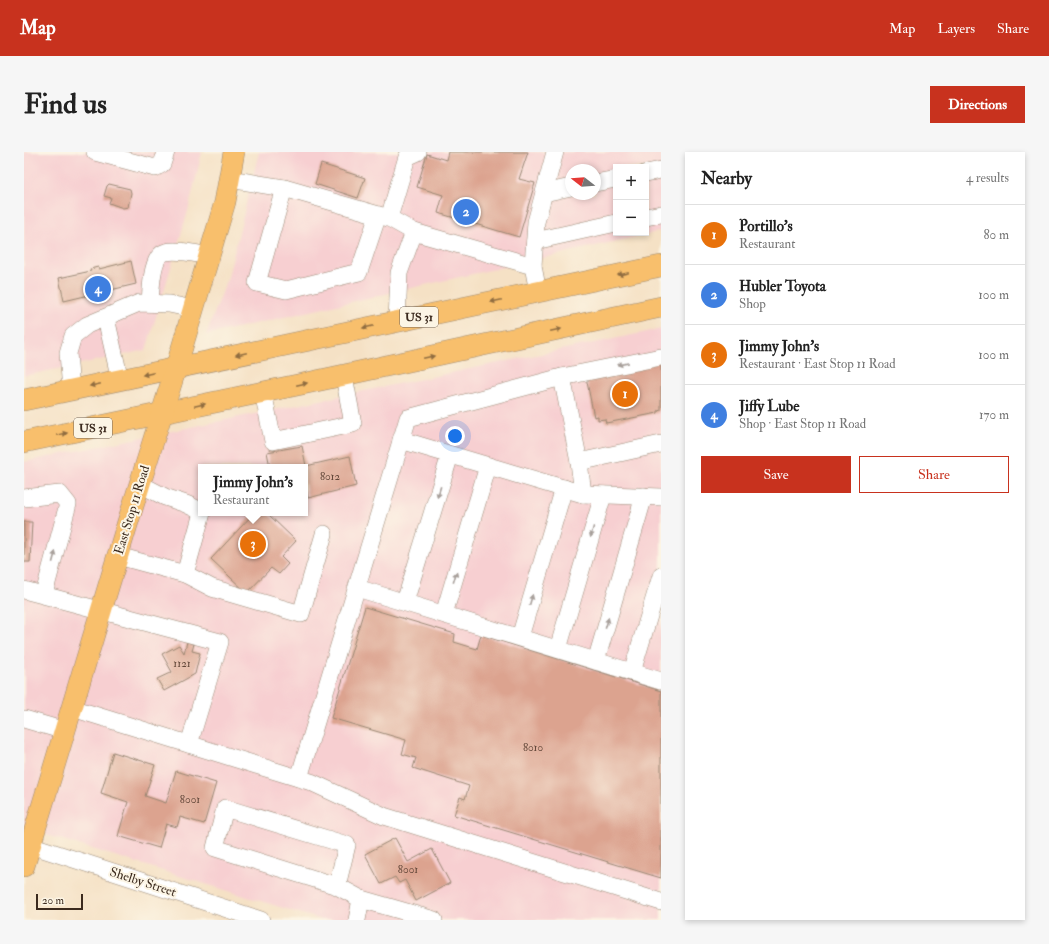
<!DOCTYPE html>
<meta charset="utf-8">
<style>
:root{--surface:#fff;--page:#f6f6f6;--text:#222;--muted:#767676;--line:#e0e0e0;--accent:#c8321e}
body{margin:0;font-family:"IM FELL Double Pica",serif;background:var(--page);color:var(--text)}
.controls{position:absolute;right:12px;top:12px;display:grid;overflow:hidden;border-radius:0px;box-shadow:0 2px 6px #0003}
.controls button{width:36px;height:36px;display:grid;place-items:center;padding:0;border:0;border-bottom:1px solid var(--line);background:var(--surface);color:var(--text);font:20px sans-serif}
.compass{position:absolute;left:541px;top:12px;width:36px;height:36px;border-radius:50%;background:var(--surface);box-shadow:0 2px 6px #0003;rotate:287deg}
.scale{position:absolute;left:12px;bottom:10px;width:47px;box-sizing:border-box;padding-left:4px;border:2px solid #3b2a1e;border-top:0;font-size:11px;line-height:14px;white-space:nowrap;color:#3b2a1e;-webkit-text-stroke:3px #fcf5e5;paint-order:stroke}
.you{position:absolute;left:431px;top:284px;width:14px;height:14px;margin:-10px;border:3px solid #fff;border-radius:50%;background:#1a73e8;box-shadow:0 0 0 6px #1a73e833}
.badge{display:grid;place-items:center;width:26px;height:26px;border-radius:50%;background:var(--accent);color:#fff;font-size:13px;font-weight:700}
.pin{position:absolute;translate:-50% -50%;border:2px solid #fff;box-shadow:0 1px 4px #0006}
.popup{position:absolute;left:174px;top:312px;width:110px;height:52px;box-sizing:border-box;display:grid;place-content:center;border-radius:0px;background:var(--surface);filter:drop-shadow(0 1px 3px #0005);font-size:13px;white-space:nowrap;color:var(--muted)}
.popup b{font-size:15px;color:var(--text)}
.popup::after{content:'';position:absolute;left:50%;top:100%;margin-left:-8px;border:8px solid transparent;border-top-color:var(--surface)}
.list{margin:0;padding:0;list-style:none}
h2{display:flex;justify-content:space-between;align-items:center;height:52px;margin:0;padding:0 16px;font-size:17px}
h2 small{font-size:13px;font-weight:400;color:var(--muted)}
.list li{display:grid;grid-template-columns:26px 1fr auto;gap:12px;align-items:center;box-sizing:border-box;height:60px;padding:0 16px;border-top:1px solid var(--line)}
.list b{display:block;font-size:15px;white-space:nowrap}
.list p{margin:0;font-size:13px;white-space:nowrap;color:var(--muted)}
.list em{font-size:13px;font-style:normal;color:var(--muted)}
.actions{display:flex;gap:8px;padding:12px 16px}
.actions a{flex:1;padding:9px 0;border:1px solid var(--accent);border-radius:0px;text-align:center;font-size:14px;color:var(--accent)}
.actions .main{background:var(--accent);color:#fff}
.map{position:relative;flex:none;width:637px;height:768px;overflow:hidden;border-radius:0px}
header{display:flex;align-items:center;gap:24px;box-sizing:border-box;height:56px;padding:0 20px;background:var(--accent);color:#fff}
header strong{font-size:19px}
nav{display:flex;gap:22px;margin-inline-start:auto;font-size:14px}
.intro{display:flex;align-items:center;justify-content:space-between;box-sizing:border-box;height:96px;padding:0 24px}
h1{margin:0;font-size:28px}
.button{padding:10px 18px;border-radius:0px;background:var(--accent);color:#fff;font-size:14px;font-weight:700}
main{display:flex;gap:24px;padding:0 24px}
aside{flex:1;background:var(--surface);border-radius:0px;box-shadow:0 2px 6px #0003}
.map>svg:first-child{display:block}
.built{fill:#f7cfd1;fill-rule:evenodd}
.building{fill:#dca38f}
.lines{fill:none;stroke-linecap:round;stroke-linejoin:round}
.minor-casing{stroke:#988672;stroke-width:18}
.major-casing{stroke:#988672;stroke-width:22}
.minor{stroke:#fff;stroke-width:17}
.major{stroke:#f8bf6c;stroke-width:21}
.oneway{fill:#906d41}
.oneway2{fill:#a79f9a}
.labels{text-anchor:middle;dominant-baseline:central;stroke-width:4;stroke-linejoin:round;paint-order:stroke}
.number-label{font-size:11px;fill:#63483a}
.shield{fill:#fcf5e5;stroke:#75675a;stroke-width:1}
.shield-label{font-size:12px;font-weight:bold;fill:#3b2a1e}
.street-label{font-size:13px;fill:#3b2a1e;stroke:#fcf5e5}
</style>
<header>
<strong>Map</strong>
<nav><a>Map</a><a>Layers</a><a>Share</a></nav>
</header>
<div class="intro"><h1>Find us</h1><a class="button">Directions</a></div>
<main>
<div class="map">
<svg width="637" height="768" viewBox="0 0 637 768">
<rect width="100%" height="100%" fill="#fcf5e5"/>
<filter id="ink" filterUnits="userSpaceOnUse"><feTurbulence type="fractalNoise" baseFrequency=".025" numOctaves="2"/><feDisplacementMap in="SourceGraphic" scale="8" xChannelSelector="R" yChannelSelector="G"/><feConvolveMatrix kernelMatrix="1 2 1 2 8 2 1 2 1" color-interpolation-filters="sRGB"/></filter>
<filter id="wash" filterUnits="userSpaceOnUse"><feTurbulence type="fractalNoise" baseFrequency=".012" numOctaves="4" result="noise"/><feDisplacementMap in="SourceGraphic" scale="16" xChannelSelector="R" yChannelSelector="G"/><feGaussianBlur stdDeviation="0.9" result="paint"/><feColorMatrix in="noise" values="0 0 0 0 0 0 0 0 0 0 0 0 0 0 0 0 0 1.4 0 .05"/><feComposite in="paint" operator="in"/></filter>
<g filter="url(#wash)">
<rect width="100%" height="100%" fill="#f5e1c5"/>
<g class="built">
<path d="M0,0H178L164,59L122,198L0,224Z"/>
<path d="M235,0H637V79L182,183L204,125ZM592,15H622V81H592ZM547,18H571V42H547Z"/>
<path d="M637,177V768H298L0,676V310ZM177,315H281V361H177Z"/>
</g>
<g id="blocks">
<g class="building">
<path d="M424,0H504L495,27L511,31L495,85L414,61L419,43L393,35L403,2L422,8Z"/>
<path d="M297,12L341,26L334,46L291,32Z"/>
<path d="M85,32L106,37L107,41L104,55L99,56L85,51L87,46L80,44L83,34Z"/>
<path d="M107,109L112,132L40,149L35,126L67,119L66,117L74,115L75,117Z"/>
<path d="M637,209V258L634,259V261L582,271L581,267L574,268V264L570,265L562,225Z"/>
<path d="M278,294L282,314L326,304L332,334L284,346L281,332V315H246L243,300Z"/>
<path d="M230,361H243L272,389L257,405L264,412L255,422L247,416L223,441L187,407Z"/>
<path d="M0,370H8L6,410H0Z"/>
<path d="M341,455L431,482L430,490L453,497L457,483L637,539V726L430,663L436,645L441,647L445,634L389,616L392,606L378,602L382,588L307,566Z"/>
<path d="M163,490L170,492L168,499L176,501L171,522L140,539L133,527L148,520L138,502L155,493L160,501Z"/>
<path d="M89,600L131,613L121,644L142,651L152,619L192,631L180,672L156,665L153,675L142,672L135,696L94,684L104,650L77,641Z"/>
<path d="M371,686L384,710L408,697L426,731L392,749L381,728L375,731L371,725L357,732L341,702Z"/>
</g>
</g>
</g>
<g filter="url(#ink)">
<use href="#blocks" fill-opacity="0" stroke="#988672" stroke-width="1"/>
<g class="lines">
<defs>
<g id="minor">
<path d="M71,0L131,16L138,12L142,0"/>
<path d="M622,21L637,18"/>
<path d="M205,27L260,36L365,66L383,5L394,0"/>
<path d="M571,31L592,27"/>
<path d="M260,36L233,131L262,138L335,120L354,63"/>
<path d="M520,41L547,35"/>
<path d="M622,65L637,62"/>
<path d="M365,66L390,80"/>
<path d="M511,89L592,71"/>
<path d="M509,114L512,70L531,0"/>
<path d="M126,151C127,139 127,103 142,100C153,97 173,102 185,104"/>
<path d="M82,166L96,228"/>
<path d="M373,169L375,121L390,80L509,114L514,140"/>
<path d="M538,225L555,310"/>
<path d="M47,238L44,201L49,184L63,173L115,151L145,152L169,157"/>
<path d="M239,240L249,289L329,272L320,224"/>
<path d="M377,288L559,342L637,345"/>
<path d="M116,332L141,345L162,352L177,359"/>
<path d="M559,342L555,310L637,292"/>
<path d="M0,346L36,342L44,352L20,442"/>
<path d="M94,404L161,422L188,436L277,462L300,382"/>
<path d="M161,422L178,361"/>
<path d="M333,436L637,529"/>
<path d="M0,438L196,490L165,592"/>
<path d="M381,450L426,303"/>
<path d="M420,462L464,314"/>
<path d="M496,485L540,336"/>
<path d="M534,497L579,343"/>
<path d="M572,509L620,344"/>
<path d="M608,520L637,424"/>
<path d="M48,556L287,630L360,664L637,750"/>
<path d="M0,567L41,579"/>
<path d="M275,626L384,266L538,225L637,205"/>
<path d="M0,691L237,768"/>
<path d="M313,734L323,693L201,656L191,696L313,734L337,747L333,768"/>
<path d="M337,747L410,768"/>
</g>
<g id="major">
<path d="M0,248L637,114"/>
<path d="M0,290L283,231L637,155"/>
<path d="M0,714L103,373L152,216L201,50L210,0"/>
</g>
</defs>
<use href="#minor" class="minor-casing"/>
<use href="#major" class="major-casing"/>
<use href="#minor" class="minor"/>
<use href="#major" class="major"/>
</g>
<defs><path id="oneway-solid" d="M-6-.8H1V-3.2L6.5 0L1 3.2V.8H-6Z"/></defs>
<g class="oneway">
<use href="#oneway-solid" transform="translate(599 122) rotate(168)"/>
<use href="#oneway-solid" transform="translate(472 149) rotate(168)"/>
<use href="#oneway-solid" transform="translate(344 175) rotate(168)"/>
<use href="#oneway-solid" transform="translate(532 178) rotate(-12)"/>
<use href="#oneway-solid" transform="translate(217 202) rotate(168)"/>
<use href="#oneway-solid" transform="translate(405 205) rotate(-12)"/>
<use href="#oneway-solid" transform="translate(124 222) rotate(168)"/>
<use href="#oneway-solid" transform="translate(278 232) rotate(-12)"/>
<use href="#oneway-solid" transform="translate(71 233) rotate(168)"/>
<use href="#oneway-solid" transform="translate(176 253) rotate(-12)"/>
<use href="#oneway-solid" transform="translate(38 282) rotate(-12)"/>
</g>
<g class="oneway2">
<use href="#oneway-solid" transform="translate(599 212) rotate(169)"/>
<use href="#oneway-solid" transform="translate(415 340) rotate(107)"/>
<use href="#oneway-solid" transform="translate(568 380) rotate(106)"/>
<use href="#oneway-solid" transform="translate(30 405) rotate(-75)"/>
<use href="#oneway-solid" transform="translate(431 425) rotate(-73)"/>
<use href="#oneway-solid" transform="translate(507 448) rotate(-74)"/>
<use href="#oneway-solid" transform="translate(583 471) rotate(-74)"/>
</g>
</g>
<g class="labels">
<g class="number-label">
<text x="306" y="324">8012</text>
<text x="158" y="511">1121</text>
<text x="509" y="595">8010</text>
<text x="166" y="647">8001</text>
<text x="384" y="717">8001</text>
</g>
<g class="shield">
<rect x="376" y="155" width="38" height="20" rx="3"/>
<rect x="50" y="266" width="38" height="20" rx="3"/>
</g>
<g class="shield-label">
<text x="395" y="165">US 31</text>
<text x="69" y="276">US 31</text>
</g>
<g class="street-label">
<text transform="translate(108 358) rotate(-73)">East Stop 11 Road</text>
<text transform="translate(119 730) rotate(18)">Shelby Street</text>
</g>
</g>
</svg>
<div class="controls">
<button>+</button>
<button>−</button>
</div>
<svg class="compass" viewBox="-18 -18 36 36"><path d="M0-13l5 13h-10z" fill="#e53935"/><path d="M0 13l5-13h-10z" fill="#767676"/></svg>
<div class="scale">20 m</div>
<div class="you"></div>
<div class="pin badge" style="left:601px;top:242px;background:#e8710a">1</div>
<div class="pin badge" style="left:442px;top:60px;background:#3f7fe0">2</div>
<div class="pin badge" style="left:229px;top:392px;background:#e8710a">3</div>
<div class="popup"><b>Jimmy John's</b>Restaurant</div>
<div class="pin badge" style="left:74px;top:137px;background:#3f7fe0">4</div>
</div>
<aside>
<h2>Nearby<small>4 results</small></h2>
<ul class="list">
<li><span class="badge" style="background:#e8710a">1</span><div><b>Portillo's</b><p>Restaurant</p></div><em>80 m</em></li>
<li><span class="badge" style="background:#3f7fe0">2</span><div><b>Hubler Toyota</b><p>Shop</p></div><em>100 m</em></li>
<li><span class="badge" style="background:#e8710a">3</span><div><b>Jimmy John's</b><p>Restaurant · East Stop 11 Road</p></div><em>100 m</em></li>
<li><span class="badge" style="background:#3f7fe0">4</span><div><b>Jiffy Lube</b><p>Shop · East Stop 11 Road</p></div><em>170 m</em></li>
</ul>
<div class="actions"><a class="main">Save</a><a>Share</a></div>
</aside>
</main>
